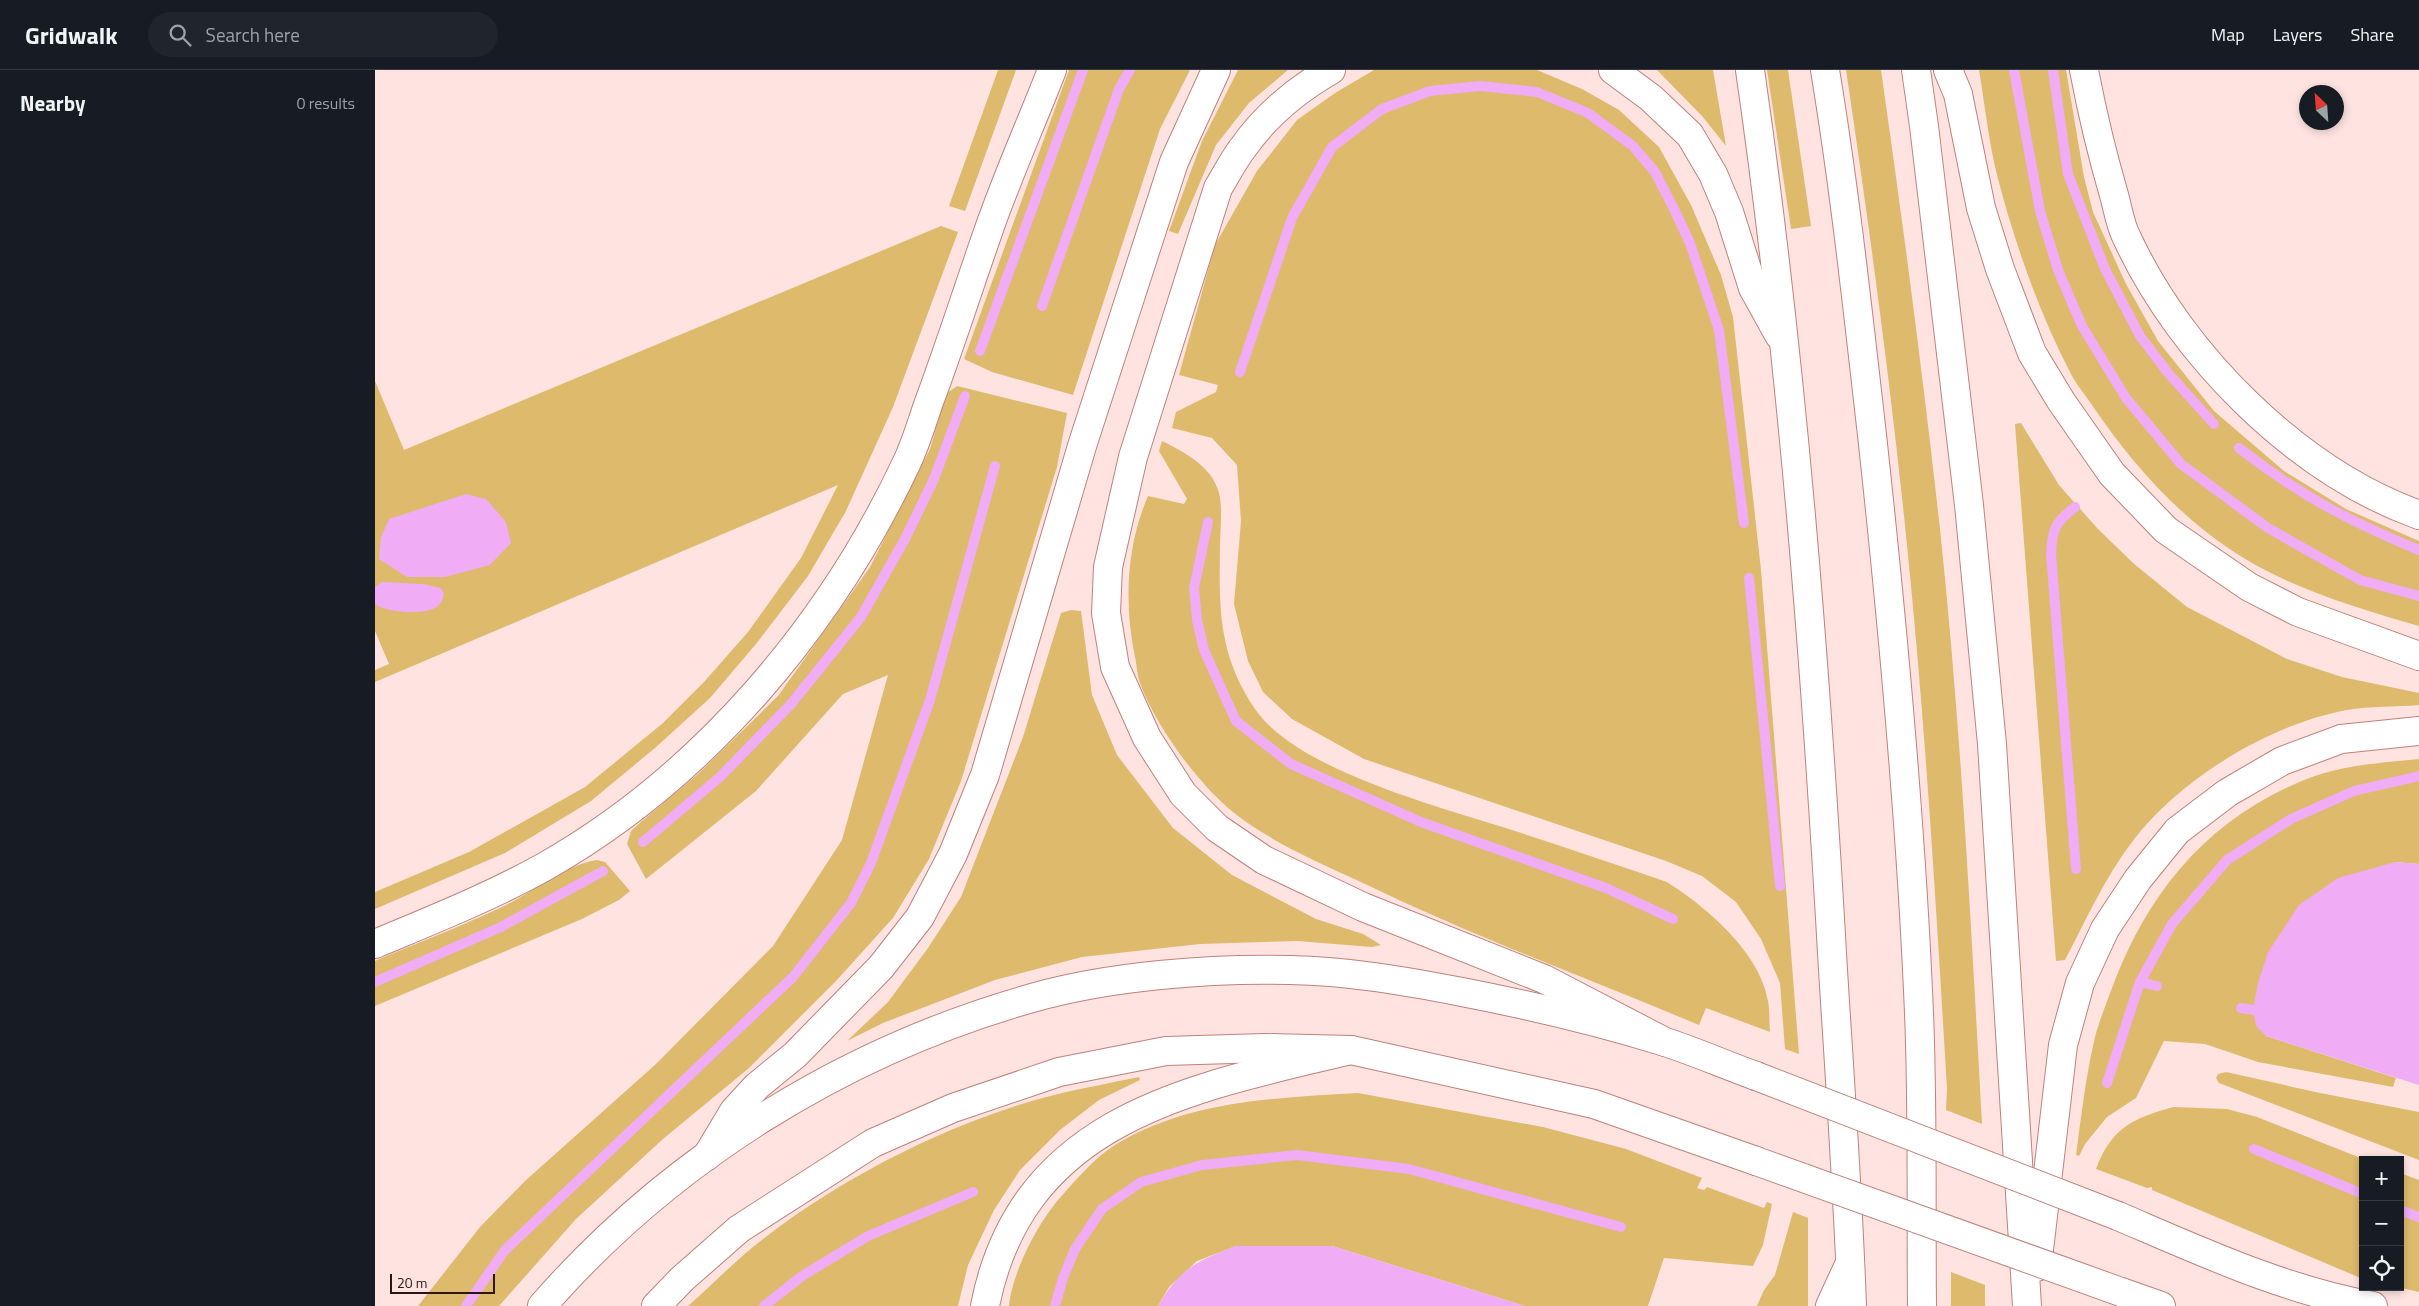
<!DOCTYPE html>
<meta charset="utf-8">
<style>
:root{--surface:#171b24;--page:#20242c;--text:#f1f3f6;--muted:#9ea1a6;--line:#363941}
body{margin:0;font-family:"Titillium Web",sans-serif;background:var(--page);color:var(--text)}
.controls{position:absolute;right:15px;bottom:15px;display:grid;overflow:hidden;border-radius:0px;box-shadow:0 2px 8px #0003}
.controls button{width:45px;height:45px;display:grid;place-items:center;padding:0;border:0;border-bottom:1px solid var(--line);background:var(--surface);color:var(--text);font:25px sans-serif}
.compass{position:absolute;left:1924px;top:15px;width:45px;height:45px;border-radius:50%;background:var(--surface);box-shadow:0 2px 8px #0003;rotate:335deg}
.scale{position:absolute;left:15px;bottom:12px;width:105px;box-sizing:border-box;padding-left:5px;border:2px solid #2c1513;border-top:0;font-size:14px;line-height:18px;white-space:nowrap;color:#2c1513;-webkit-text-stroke:4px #ffe3e0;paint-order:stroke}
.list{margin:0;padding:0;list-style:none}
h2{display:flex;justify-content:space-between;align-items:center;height:65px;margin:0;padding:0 20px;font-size:21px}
h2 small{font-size:16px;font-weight:400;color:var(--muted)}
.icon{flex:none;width:28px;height:28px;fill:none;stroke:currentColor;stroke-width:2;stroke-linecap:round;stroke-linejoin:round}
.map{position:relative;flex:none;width:2044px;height:1236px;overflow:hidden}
header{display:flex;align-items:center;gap:30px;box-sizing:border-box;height:70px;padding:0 25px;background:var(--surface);border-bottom:1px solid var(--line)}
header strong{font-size:24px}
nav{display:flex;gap:28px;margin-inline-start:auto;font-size:18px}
.search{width:350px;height:45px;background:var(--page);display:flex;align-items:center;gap:12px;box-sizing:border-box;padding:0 18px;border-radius:28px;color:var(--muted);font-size:19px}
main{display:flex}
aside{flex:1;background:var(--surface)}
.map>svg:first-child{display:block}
.green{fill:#deba6d}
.water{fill:#f0acf4}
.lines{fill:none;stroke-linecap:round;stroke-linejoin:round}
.stream{stroke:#f0acf4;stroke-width:10}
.street-casing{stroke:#bf817b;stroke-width:30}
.secondary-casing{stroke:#bf817b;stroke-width:30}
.highway-casing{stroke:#bf817b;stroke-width:30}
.street{stroke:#fff;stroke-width:28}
.secondary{stroke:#fff;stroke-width:28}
.highway{stroke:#fff;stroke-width:28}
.secondary-bridge-casing{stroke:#bf817b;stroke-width:30;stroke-linecap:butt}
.secondary-bridge{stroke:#fff;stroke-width:28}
</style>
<header>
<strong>Gridwalk</strong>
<div class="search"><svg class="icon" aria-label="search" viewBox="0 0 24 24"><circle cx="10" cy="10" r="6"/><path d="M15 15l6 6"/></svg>Search here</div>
<nav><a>Map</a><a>Layers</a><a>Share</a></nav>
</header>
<main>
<aside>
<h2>Nearby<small>0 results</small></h2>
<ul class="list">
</ul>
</aside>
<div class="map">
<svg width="2044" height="1236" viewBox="0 0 2044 1236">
<rect width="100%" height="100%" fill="#ffe3e0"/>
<g class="green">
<path d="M623,0H641L590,141L574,136Z"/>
<path d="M694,0H815L785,59L698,325L617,302L589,289Z"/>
<path d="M863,0H913L874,33L841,75L803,164L794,161L827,71Z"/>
<path d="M999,0H1162L1207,19L1244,40L1284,77L1316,135L1346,205L1358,247L1386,500L1424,984L1410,979L1405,913L1386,869L1361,832L1327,806L1291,791L989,689L917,649L888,622L873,591L859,534L866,451L862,395L837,368L797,358L801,342L841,322L843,315L804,305L840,175L882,101L922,50L960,23Z"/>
<path d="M1282,0H1338L1351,76L1327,46Z"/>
<path d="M1392,0H1413L1436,156L1416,159Z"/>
<path d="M1471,0H1506C1528,153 1548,306 1565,459C1586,657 1596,855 1607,1054L1571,1040L1572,1019C1561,834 1550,649 1531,465C1515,310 1494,154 1471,0Z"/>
<path d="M1604,0H1691L1709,107L1718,142L1751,214L1783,271L1839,341L1909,401L1971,439L2044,471V556C1979,537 1910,517 1853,478C1800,442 1755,391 1719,338C1712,327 1703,317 1697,306C1665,245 1641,177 1623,109C1614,74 1610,36 1604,0Z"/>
<path d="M566,156L583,162L518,337L471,441L433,506L381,574L335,628L280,678L216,731L130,783L0,839V822L94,782L210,717L288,653L329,612L373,562L426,488L463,415L0,612V600L14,594L0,561V311L29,380Z"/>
<path d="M582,316L692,343L682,397L586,711L554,789L518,848L461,911L374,998L288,1069L201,1149L124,1236H43L105,1157L150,1111L281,994L398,876L467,770L513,605L468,624L381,721L271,809L252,774L256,761L267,751L323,704L403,626L495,497L555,379L571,324Z"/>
<path d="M1646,353L1684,415L1722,458L1758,493L1812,537L1912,589L1967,607L2044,623V635C2021,637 1995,636 1972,640C1895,654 1804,709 1757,772C1729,809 1711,850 1690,890L1681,891L1640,354Z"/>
<path d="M787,371C809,382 837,396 844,423C848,438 845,459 845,476C844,538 843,584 880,639C923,701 1066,737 1137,760C1189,777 1240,794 1292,812C1331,837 1385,882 1393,931C1395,941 1394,952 1395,962L1331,938L1324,955C1212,908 1097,866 988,813C943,792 897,773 858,742C823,714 780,655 765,613C762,605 762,596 760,587C749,533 751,477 773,426L809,434L812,429L784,381Z"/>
<path d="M696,540L706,541L717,625L742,685L798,758L857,805L941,849L988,864L1006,875L997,877L922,871L825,874L707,887L620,910L508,953L472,971L513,932L553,878L586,827L648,667L686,543Z"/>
<path d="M2044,689V794L2020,792L1891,966L2021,1008L2018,1017L1883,992L1830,974L1789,971L1761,1028L1732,1047L1710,1074L1704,1086L1701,1085C1706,1049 1710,1012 1718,976C1722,956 1730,937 1737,918C1773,822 1832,750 1929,710C1965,695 2005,693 2044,689Z"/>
<path d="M222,790L230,792L255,821L244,830L207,849L0,936V891C42,873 85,857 127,837C157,823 189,795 222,790Z"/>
<path d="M1851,1002L1945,1023L2044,1042V1090L1844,1013L1841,1008L1843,1004Z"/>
<path d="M764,1007L765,1010L724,1030L685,1060L645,1100L619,1140L593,1195L583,1236H313C339,1213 364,1187 392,1166C473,1104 580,1050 679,1025C707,1018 736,1013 764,1007Z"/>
<path d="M983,1023L1168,1057L1251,1079L1327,1108L1322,1118L1329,1120L1332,1117L1389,1138L1392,1132L1397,1134L1388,1175L1378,1196L1289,1188L1273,1236H1150L957,1176H861L822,1191L794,1217L783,1236H634C637,1203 662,1155 683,1130C700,1111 718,1089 740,1075C813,1030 900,1028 983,1023Z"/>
<path d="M1799,1037L1852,1039L1882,1047L1991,1090H1988V1209L1777,1120V1117L1772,1118L1721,1099C1737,1057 1758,1048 1799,1037Z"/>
<path d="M2025,1103L2044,1110V1222L2022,1217H2025Z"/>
<path d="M1418,1142L1433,1148V1236H1382L1389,1220L1400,1205Z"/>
<path d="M1576,1202L1610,1215V1236H1576Z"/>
</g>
<g class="water">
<path d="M91,424L111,429L131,452L136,473L115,495L70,507H32L4,489L6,467L14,449Z"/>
<path d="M7,512L48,514L66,518L69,524C68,528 67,532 64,535C54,546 11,543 0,534V517Z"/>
<path d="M2020,792L2044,794V1015L1891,966L1881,956L1878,940L1883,913L1893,882L1924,835L1963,808Z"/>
<path d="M861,1176H957L1150,1236H783C805,1198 822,1191 861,1176Z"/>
</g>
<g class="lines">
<g class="stream">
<path d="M1639,0L1665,141L1683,200L1707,256L1751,328L1806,394L1893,458L1985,510L2044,526"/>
<path d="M1678,0L1693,104L1730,199L1765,266L1794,304L1839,354"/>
<path d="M667,236L744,19L755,0"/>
<path d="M605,281L708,0"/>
<path d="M865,302L917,148L957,77L1007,39L1055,21L1105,16L1162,22L1213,43L1258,76L1280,102L1299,139L1315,173L1344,260L1369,453"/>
<path d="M1864,378C1923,424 1975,452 2044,480"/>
<path d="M1700,437C1680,452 1677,460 1676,484L1701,799"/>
<path d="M833,452L819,518L822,550L829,580L861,651L916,694L1046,752L1231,818L1298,849"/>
<path d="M1374,508L1405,816"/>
<path d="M268,772L345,707L416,634L486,547L530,469L559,409L590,326"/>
<path d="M0,912L126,857L228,801"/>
<path d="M1765,912L1782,916"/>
<path d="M1866,938L1878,940"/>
<path d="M1732,1013L1765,912L1797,854L1852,790L1916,749L1979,721L2044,706"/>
<path d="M1879,1079L1988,1124"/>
<path d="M2025,1140L2044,1147"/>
<path d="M91,1236L130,1180L418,907L476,833L496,793L555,630L620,396"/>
<path d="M389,1236L427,1206L493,1166L598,1122"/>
<path d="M680,1236L688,1208L700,1179L727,1139L766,1112L827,1095L922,1085L1034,1099L1246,1157"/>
</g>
<defs>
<g id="street">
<path d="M1709,0C1717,42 1727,84 1739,125C1743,139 1745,155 1752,168C1806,285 1922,401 2044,445"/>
<path d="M0,874C57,850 115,827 169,797C328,707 455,556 532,392C541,373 547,352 554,332C575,276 593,219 613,162C632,107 656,54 677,0"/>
</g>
<g id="secondary">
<path d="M1743,1146C1825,1181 1909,1220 1998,1236"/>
<path d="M1746,1222L1786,1236"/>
<path d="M167,1236C295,1089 469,981 657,928C734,906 835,898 915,900C973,901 1030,911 1087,922C1154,935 1222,951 1287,971C1319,981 1350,995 1381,1006"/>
<path d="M281,1236L307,1209L364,1159L498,1073L578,1038L684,1002L791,981L890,978L976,980L1219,1034L1381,1091"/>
</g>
<g id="highway">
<path d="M956,0C921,20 890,46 867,79C858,91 851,105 843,118L758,387L733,497L731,543L740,597L772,668L808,724L842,758L889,790L988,837L1169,909L1290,972"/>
<path d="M1238,0L1276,28L1315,65L1338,104L1354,142L1378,218L1404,265"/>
<path d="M1375,0C1418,298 1441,599 1458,900C1465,1012 1473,1124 1477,1236"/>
<path d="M1450,0C1470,121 1483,243 1497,365C1518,557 1536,750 1544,943C1548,1040 1546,1138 1547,1236"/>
<path d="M1541,0L1549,56L1594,435L1617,674L1652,1236"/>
<path d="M1573,0L1583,24L1606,138L1625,199L1657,283L1686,331L1737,404L1791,460L1874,517L1923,542L2044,586"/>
<path d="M332,1086L359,1041L382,1016L420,985L506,897L545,847L578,784L610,705L707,376L799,92L841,0"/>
<path d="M1662,1197L1688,975L1705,913L1730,859L1763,809L1802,761L1852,723L1907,691L1966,669L2044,661"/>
<path d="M610,1236C647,1047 817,1018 976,980"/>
<path d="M1455,1236L1473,1197"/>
</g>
</defs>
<use href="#street" class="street-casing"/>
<use href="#secondary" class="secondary-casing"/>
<use href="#highway" class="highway-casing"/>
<use href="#street" class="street"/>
<use href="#secondary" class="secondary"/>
<use href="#highway" class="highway"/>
<defs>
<g id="secondary-bridge">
<path d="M1381,1006L1743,1146"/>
<path d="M1381,1091L1746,1222"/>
</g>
</defs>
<use href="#secondary-bridge" class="secondary-bridge-casing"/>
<use href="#secondary-bridge" class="secondary-bridge"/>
</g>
</svg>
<div class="controls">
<button>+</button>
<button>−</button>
<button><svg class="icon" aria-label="locate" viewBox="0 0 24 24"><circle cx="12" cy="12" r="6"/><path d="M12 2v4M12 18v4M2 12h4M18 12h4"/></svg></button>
</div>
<svg class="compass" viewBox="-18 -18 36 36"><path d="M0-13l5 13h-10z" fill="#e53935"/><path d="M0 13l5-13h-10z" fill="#9ea1a6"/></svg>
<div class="scale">20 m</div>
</div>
</main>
